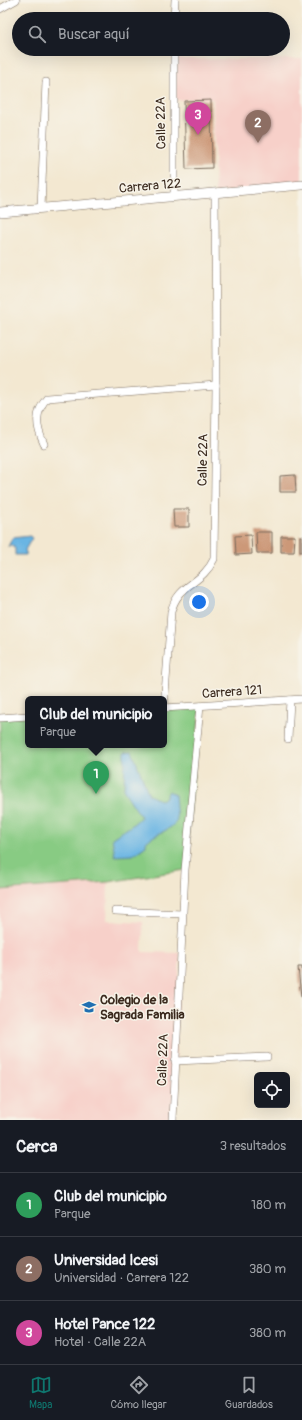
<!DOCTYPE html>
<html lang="es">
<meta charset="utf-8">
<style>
:root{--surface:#171b24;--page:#242831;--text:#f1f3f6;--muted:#9ea1a6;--line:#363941;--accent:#0f766e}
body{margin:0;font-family:Pangolin,sans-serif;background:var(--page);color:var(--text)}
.controls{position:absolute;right:12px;bottom:12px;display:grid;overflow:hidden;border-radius:6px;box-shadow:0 4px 16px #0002}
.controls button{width:36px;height:36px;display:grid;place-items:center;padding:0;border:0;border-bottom:1px solid var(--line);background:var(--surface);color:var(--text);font:20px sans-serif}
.you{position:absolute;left:199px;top:602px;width:14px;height:14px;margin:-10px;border:3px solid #fff;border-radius:50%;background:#1a73e8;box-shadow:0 0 0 6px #1a73e833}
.badge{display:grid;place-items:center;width:26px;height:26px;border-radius:50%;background:var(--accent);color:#fff;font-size:13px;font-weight:700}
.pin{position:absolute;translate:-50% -33px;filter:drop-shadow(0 1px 2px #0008)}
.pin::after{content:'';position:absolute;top:21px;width:14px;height:12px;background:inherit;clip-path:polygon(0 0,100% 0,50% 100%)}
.popup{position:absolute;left:25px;top:696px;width:142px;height:52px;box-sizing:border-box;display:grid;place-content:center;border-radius:6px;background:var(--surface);filter:drop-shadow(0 1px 3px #0005);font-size:13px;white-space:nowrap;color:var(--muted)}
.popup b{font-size:15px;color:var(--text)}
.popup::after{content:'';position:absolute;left:50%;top:100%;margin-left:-8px;border:8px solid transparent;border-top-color:var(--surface)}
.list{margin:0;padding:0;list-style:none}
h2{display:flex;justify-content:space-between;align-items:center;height:52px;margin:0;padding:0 16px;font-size:17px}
h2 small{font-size:13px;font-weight:400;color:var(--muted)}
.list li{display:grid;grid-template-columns:26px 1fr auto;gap:12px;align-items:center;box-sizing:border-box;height:64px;padding:0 16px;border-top:1px solid var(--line)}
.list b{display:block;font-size:15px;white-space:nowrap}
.list p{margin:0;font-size:13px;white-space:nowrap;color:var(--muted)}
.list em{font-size:13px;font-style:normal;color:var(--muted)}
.icon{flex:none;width:22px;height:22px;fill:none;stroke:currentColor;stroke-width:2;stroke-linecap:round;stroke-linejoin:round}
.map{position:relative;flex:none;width:302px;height:1120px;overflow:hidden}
.search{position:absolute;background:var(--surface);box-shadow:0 4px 16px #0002;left:12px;right:12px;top:12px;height:44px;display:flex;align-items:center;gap:10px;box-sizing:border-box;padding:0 14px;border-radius:22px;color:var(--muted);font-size:15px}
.sheet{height:244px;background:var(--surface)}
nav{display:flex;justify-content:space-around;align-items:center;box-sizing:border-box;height:56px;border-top:1px solid var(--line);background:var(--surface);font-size:11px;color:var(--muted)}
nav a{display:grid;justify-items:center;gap:2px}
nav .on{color:var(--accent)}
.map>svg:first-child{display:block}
.built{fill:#f7d0c9}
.green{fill:#88cb83;stroke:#627a50}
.water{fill:#6ab5e3;stroke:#527080}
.building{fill:#cc9878}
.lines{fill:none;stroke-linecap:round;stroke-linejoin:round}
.minor-casing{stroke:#7b6c5d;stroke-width:8}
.tertiary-casing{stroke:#7b6c5d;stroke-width:10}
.minor{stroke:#fff;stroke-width:7}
.tertiary{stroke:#fff;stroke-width:9}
.labels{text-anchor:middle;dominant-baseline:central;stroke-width:3;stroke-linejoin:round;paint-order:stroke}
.street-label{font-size:13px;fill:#3b2a1e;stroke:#f7f3e8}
.poi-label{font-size:13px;font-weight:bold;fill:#3b2a1e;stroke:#f7f3e8;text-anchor:start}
</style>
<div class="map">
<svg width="302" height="1120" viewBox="0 0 302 1120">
<rect width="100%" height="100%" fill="#f7f3e8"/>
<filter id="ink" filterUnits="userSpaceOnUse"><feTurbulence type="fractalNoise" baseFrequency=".025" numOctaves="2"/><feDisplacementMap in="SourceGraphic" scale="8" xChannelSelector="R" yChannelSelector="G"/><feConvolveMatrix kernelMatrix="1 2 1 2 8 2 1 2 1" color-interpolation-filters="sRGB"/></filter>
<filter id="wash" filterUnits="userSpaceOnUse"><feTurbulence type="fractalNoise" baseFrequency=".012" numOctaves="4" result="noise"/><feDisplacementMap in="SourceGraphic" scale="16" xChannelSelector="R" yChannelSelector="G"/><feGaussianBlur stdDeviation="0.9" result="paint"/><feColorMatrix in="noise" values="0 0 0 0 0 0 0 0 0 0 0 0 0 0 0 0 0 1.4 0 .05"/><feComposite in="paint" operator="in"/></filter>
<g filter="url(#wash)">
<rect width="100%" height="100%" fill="#f3e8d1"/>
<g class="built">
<path d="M173,59H302V185L215,193L213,99L173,100Z"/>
<path d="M108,882L107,920L143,922L142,952L180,953L173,1120H0V890Z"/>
</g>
<path class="green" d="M200,706L185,870L108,882L0,890V718L28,716V745H164V708Z"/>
<g class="water">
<path d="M30,536L32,538L25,550L27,555H15V549L12,545L8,547L12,538Z"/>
<path d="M132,751L149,795L160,800L165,798L169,791L175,795L177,821C167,833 157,832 146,842V846L133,855L115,856L112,838L131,826L141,817L124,791L125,752Z"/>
</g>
<g id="blocks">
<g class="building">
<path d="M211,100L212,168L186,169L184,101Z"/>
<path d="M295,475L296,492H280V476Z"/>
<path d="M173,509H189V527H174Z"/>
<path d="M256,532H272V553H257Z"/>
<path d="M251,535L252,554L236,555L235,536Z"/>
<path d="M281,536H295L294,552H281Z"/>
<rect x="300" y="536" width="2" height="16"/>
<path d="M298,967H302V997H301Z"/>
</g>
</g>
</g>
<g filter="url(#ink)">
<use href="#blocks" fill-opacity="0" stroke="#7b6c5d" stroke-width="1"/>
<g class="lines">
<defs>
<g id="minor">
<path d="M0,9L16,0"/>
<path d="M174,19L175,0"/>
<path d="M174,49V197"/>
<path d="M41,208L46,82"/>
<path d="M44,444C36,427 34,413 47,398L216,385"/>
<path d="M164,708L171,612C178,583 202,585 214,559L216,385L215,193"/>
<path d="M164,708L302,699"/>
<path d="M0,718L28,716"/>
<path d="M288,739L290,700"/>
<path d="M115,911L182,914"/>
<path d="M175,1061L267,1057"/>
<path d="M173,1120L185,870L200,706"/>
</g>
<path id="tertiary" d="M0,212L302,185"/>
</defs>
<use href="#minor" class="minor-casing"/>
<use href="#tertiary" class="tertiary-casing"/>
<use href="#minor" class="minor"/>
<use href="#tertiary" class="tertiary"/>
</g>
</g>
<defs>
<symbol id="school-bare" viewBox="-9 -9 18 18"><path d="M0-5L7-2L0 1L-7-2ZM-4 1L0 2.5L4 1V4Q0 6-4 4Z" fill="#1f6fb2" stroke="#f7f3e8" stroke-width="2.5" paint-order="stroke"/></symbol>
</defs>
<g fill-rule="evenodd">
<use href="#school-bare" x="79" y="997" width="20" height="20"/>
</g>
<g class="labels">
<g class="street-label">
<text transform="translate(161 123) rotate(-91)">Calle 22A</text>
<text transform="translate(150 186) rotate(-5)">Carrera 122</text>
<text transform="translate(203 460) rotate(-89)">Calle 22A</text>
<text transform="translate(232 692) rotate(-4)">Carrera 121</text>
<text transform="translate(163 1060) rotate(-88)">Calle 22A</text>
</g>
<g class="poi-label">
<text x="100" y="1000">Colegio de la<tspan x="100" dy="15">Sagrada Familia</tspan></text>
</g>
</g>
</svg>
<div class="controls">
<button><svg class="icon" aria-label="locate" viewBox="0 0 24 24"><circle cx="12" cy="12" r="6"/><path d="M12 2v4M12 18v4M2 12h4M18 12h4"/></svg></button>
</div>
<div class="you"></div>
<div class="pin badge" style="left:96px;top:794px;background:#2e9e5b">1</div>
<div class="popup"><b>Club del municipio</b>Parque</div>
<div class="pin badge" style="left:258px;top:143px;background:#8d6e63">2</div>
<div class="pin badge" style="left:198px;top:135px;background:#d1479c">3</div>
<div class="search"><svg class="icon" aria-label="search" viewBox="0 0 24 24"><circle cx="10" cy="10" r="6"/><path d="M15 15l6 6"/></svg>Buscar aquí</div>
</div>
<section class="sheet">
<h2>Cerca<small>3 resultados</small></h2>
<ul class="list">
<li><span class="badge" style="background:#2e9e5b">1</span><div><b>Club del municipio</b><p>Parque</p></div><em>180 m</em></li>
<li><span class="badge" style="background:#8d6e63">2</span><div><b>Universidad Icesi</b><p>Universidad · Carrera 122</p></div><em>380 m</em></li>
<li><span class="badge" style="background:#d1479c">3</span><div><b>Hotel Pance 122</b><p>Hotel · Calle 22A</p></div><em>380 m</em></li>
</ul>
</section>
<nav>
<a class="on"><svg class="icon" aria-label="map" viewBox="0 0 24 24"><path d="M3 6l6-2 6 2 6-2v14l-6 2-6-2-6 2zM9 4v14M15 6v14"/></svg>Mapa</a>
<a><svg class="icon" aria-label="directions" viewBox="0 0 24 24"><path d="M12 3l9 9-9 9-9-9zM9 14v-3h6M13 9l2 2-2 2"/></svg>Cómo llegar</a>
<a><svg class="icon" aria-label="saved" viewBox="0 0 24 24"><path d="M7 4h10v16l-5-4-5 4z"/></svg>Guardados</a>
</nav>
